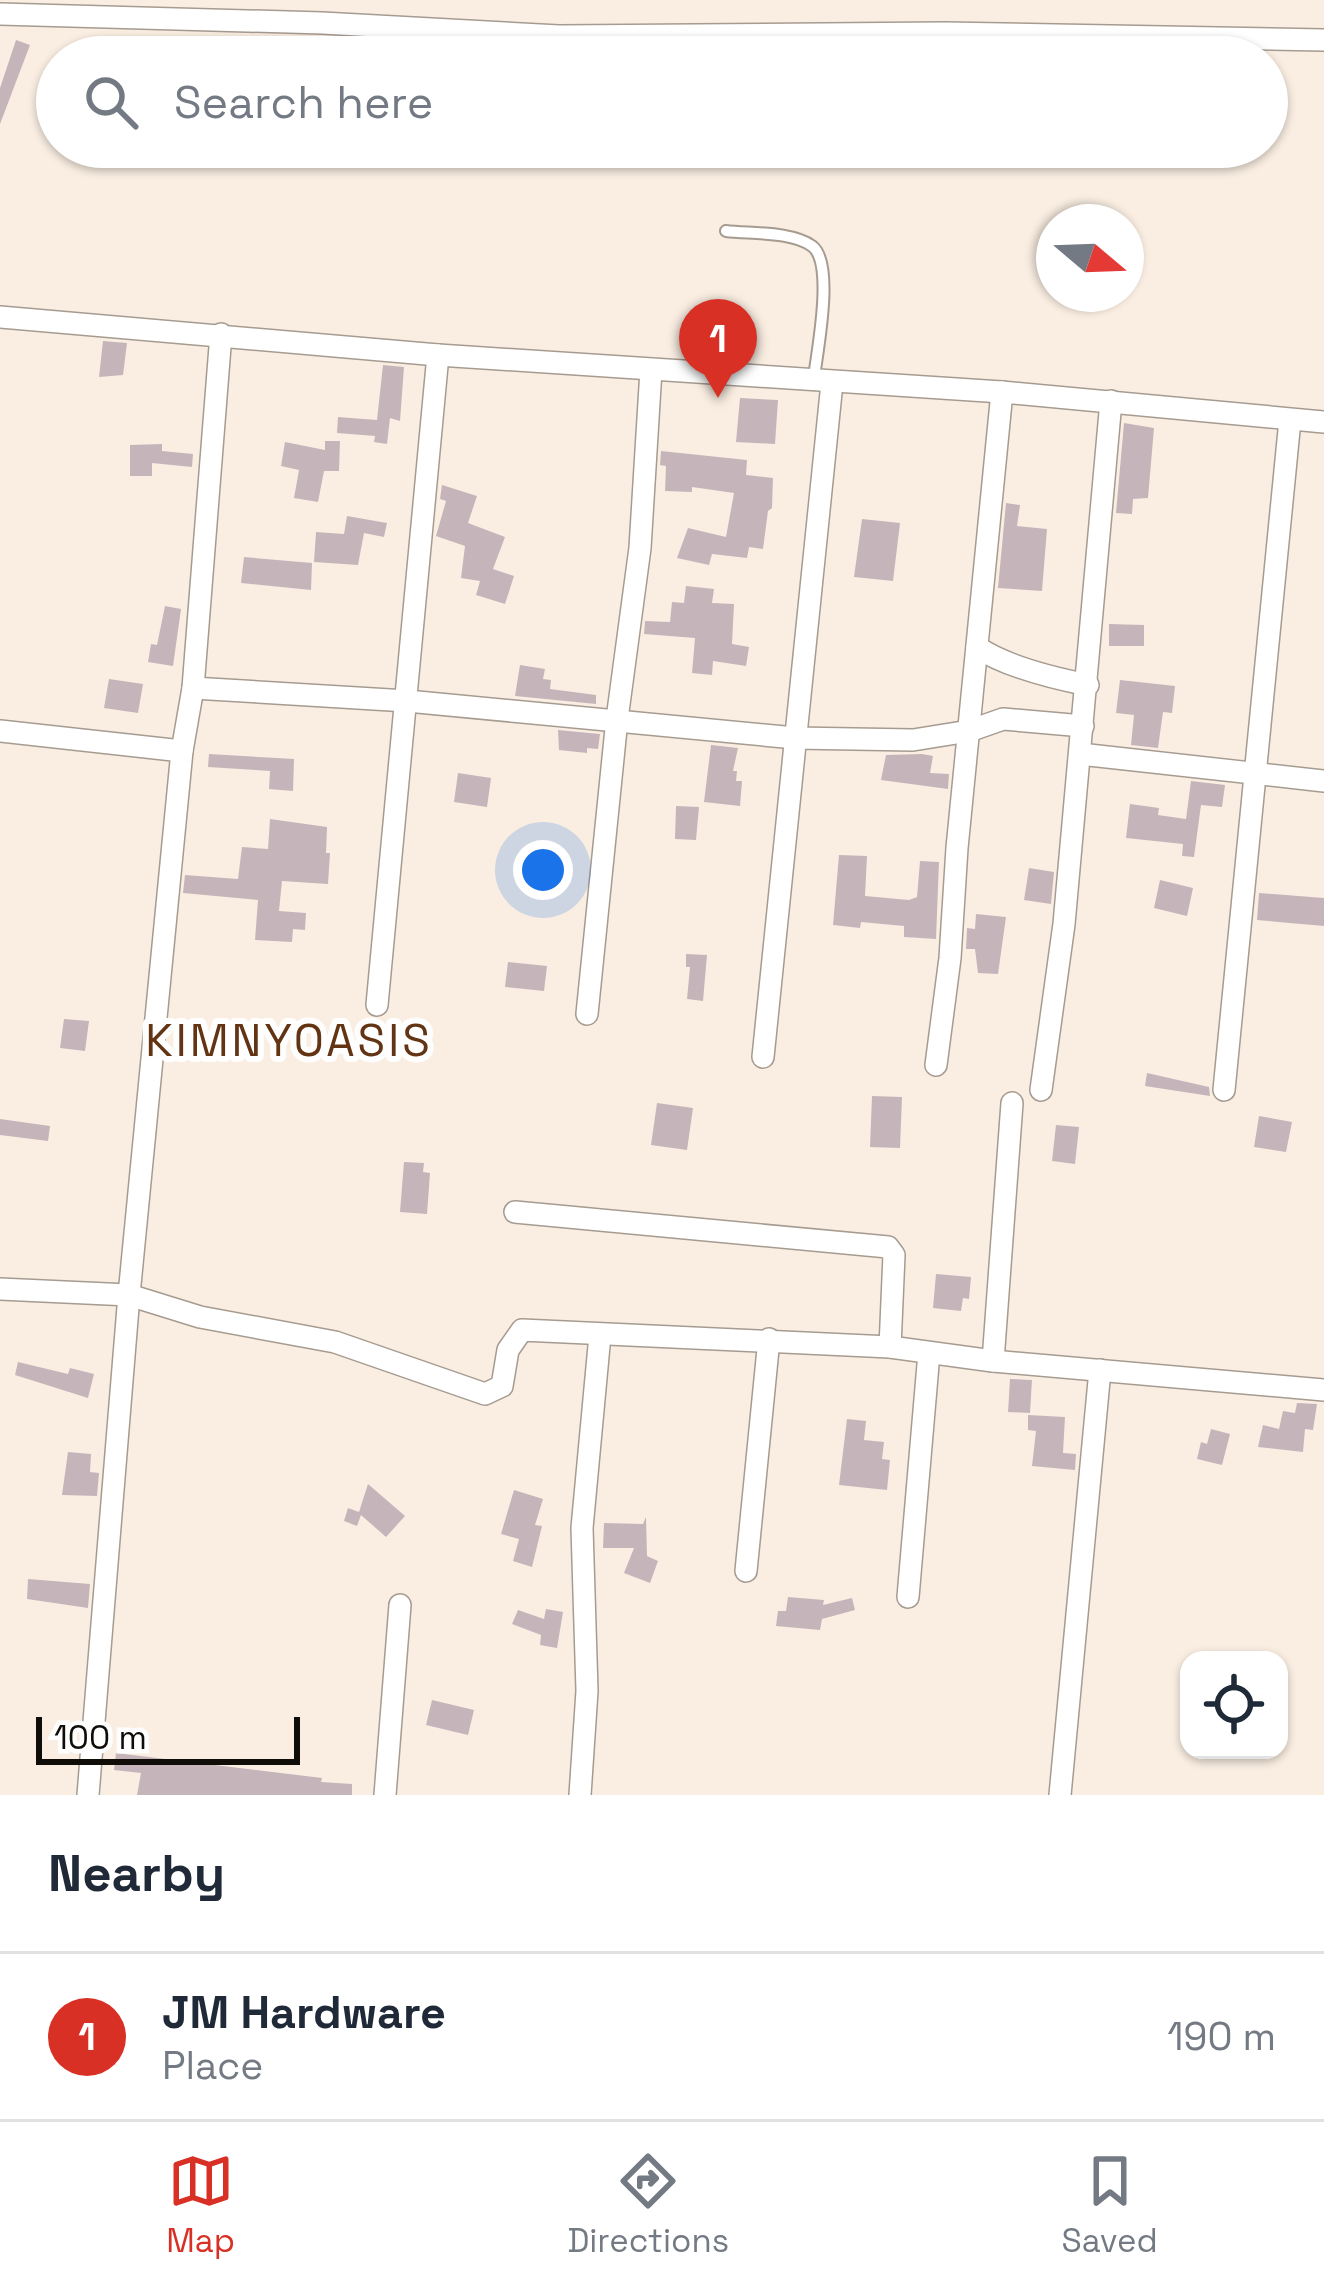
<!DOCTYPE html>
<style>
:root{--surface:#fff;--page:#f2f2f3;--text:#1f2937;--muted:#747a83;--line:#e0e1e3;--accent:#d93025}
body{margin:0;font-family:"Space Grotesk",sans-serif;background:var(--page);color:var(--text)}
.controls{position:absolute;right:36px;bottom:36px;display:grid;overflow:hidden;border-radius:24px;box-shadow:0 3px 9px #0004}
.controls button{width:108px;height:108px;display:grid;place-items:center;padding:0;border:0;border-bottom:3px solid var(--line);background:var(--surface);color:var(--text);font:60px sans-serif}
.compass{position:absolute;left:1036px;top:204px;width:108px;height:108px;border-radius:50%;background:var(--surface);box-shadow:0 3px 9px #0004;rotate:109deg}
.scale{position:absolute;left:36px;bottom:30px;width:264px;box-sizing:border-box;padding-left:12px;border:6px solid #100c08;border-top:0;font-size:33px;line-height:42px;white-space:nowrap;color:#100c08;-webkit-text-stroke:9px #fefefe;paint-order:stroke}
.you{position:absolute;left:543px;top:870px;width:42px;height:42px;margin:-30px;border:9px solid #fff;border-radius:50%;background:#1a73e8;box-shadow:0 0 0 18px #1a73e833}
.badge{display:grid;place-items:center;width:78px;height:78px;border-radius:50%;background:var(--accent);color:#fff;font-size:39px;font-weight:700}
.pin{position:absolute;translate:-50% -99px;filter:drop-shadow(0 3px 6px #0008)}
.pin::after{content:'';position:absolute;top:63px;width:42px;height:36px;background:inherit;clip-path:polygon(0 0,100% 0,50% 100%)}
.list{margin:0;padding:0;list-style:none}
h2{display:flex;justify-content:space-between;align-items:center;height:156px;margin:0;padding:0 48px;font-size:51px}
h2 small{font-size:39px;font-weight:400;color:var(--muted)}
.list li{display:grid;grid-template-columns:78px 1fr auto;gap:36px;align-items:center;box-sizing:border-box;height:168px;padding:0 48px;border-top:3px solid var(--line)}
.list b{display:block;font-size:45px;white-space:nowrap}
.list p{margin:0;font-size:39px;white-space:nowrap;color:var(--muted)}
.list em{font-size:39px;font-style:normal;color:var(--muted)}
.icon{flex:none;width:66px;height:66px;fill:none;stroke:currentColor;stroke-width:2;stroke-linecap:round;stroke-linejoin:round}
.map{position:relative;flex:none;width:1324px;height:1795px;overflow:hidden}
.search{position:absolute;background:var(--surface);box-shadow:0 3px 9px #0004;left:36px;right:36px;top:36px;height:132px;display:flex;align-items:center;gap:30px;box-sizing:border-box;padding:0 42px;border-radius:66px;color:var(--muted);font-size:45px}
.sheet{height:324px;background:var(--surface)}
nav{display:flex;justify-content:space-around;align-items:center;box-sizing:border-box;height:168px;border-top:3px solid var(--line);background:var(--surface);font-size:33px;color:var(--muted)}
nav a{display:grid;justify-items:center;gap:6px}
nav .on{color:var(--accent)}
.map>svg:first-child{display:block}
.building{fill:#c5b5bb}
.lines{fill:none;stroke-linecap:round;stroke-linejoin:round}
.lane-casing{stroke:#a69b90;stroke-width:14}
.street-casing{stroke:#a69b90;stroke-width:24}
.lane{stroke:#fff;stroke-width:10}
.street{stroke:#fff;stroke-width:21}
.labels{text-anchor:middle;dominant-baseline:central;stroke-width:12;stroke-linejoin:round;paint-order:stroke}
.quarter-label{font-size:45px;letter-spacing:3px;fill:#633414;stroke:#fefefe}
</style>
<div class="map">
<svg width="1324" height="1795" viewBox="0 0 1324 1795">
<rect width="100%" height="100%" fill="#faeee2"/>
<g class="building">
<path d="M16,40L30,45L0,124V88Z"/>
<path d="M103,341L127,343L123,375L99,377Z"/>
<path d="M383,365L404,367L400,421L390,418L387,444L374,442L375,436L337,433L338,417L377,420Z"/>
<path d="M740,398L778,400L775,444L736,442Z"/>
<path d="M1124,423L1154,428L1148,498L1133,499L1132,514L1116,513Z"/>
<path d="M325,441H340L339,471H324L318,502L294,498L299,470L281,466L285,442L325,450Z"/>
<path d="M162,444V451L193,454L192,467L152,463V476H130V445Z"/>
<path d="M661,451L747,460L746,475L773,478L772,508L768,511L763,549L749,547L747,558L712,554L709,565L677,558L688,528L726,537L734,493L692,487V492L665,491L666,466L660,465Z"/>
<path d="M442,485L477,496L468,523L505,537L493,569L514,576L505,604L476,595L480,581L461,578L465,546L436,536L446,501L440,499Z"/>
<path d="M1006,503L1020,505L1017,526L1047,529L1042,591L998,588Z"/>
<path d="M347,516L387,523L384,537L364,533L358,565L314,562L316,532L344,534Z"/>
<path d="M862,519L900,523L893,581L854,577Z"/>
<path d="M244,557L312,563L311,590L241,583Z"/>
<path d="M686,586L714,589L712,603L734,604L732,644L749,647L746,666L713,661L712,675L692,673L695,638L644,634L645,621L670,622L672,602L684,603Z"/>
<path d="M165,606L181,609L173,666L148,662L151,644L157,645Z"/>
<path d="M1109,624L1144,625V646H1109Z"/>
<path d="M520,665L545,669L543,679L551,680L550,689L596,695V704L515,696Z"/>
<path d="M109,679L143,684L138,713L104,708Z"/>
<path d="M1120,680L1175,686L1172,713L1163,712L1158,748L1131,745L1134,715L1116,713Z"/>
<path d="M558,730L600,734L598,749L587,748V753L559,750Z"/>
<path d="M711,745L738,748L733,771H737L736,781H742L740,806L704,802Z"/>
<path d="M209,754L294,759L293,791L269,789L270,771L208,767Z"/>
<path d="M922,754L933,756L930,773L949,774L948,789L881,780L886,755Z"/>
<path d="M458,773L491,778L487,807L454,802Z"/>
<path d="M1191,781L1225,785L1222,807L1201,805L1194,857L1182,856L1183,844L1126,838L1130,804L1159,808L1158,815L1186,819Z"/>
<path d="M676,806L699,807L696,840L675,839Z"/>
<path d="M270,819L327,827L326,853H330L328,884L282,881L279,911L306,913L305,930L293,929L292,942L255,940L258,900L183,893L185,875L238,879L242,847L268,849Z"/>
<path d="M839,855L867,856L865,896L909,900L917,897L920,861L939,862L936,939L904,937V926L861,922L860,928L833,925Z"/>
<path d="M1029,868L1054,872L1051,904L1024,900Z"/>
<path d="M1160,880L1193,888L1187,916L1154,908Z"/>
<path d="M1259,893L1324,898V926L1257,920Z"/>
<path d="M976,914L1006,917L998,974L978,973L975,949H966L967,928L975,929Z"/>
<path d="M686,954L707,955L703,1001L687,999L690,967H686Z"/>
<path d="M508,962L547,966L544,991L505,987Z"/>
<path d="M64,1019L89,1021L85,1051L60,1048Z"/>
<path d="M1147,1073L1209,1087L1210,1096L1145,1086Z"/>
<path d="M872,1096L902,1097L900,1148L870,1147Z"/>
<path d="M657,1103L693,1108L687,1150L651,1145Z"/>
<path d="M1259,1116L1292,1122L1286,1152L1254,1147Z"/>
<path d="M0,1119L50,1126L48,1141L0,1135Z"/>
<path d="M1056,1125L1079,1127L1075,1164L1052,1161Z"/>
<path d="M404,1162L424,1163L423,1172L430,1173L427,1214L400,1212Z"/>
<path d="M936,1274L971,1277L969,1299L963,1298L961,1311L933,1308Z"/>
<path d="M18,1362L68,1374L70,1368L94,1374L88,1398L15,1375Z"/>
<path d="M1010,1379L1032,1380L1030,1413L1008,1412Z"/>
<path d="M1297,1403L1317,1404L1313,1430L1305,1429L1303,1452L1258,1447L1263,1425L1279,1429L1283,1411L1295,1413Z"/>
<path d="M1028,1415L1065,1417L1063,1453L1076,1454L1075,1470L1032,1466L1036,1431L1028,1430Z"/>
<path d="M847,1419L866,1421L864,1440L884,1442L882,1459L890,1460L887,1490L839,1485Z"/>
<path d="M1211,1429L1230,1434L1222,1465L1197,1459L1201,1442L1207,1444Z"/>
<path d="M68,1452L91,1454L90,1472L99,1473L97,1496L62,1495Z"/>
<path d="M368,1484L405,1516L386,1537L361,1515L357,1526L344,1521L348,1508L359,1512Z"/>
<path d="M514,1490L543,1499L535,1525L542,1526L532,1567L513,1561L519,1539L501,1534Z"/>
<path d="M646,1517L647,1556L658,1561L650,1583L624,1573L634,1548H603L604,1523L643,1524Z"/>
<path d="M28,1579L90,1584L88,1608L27,1599Z"/>
<path d="M788,1597L824,1600L823,1605L852,1598L855,1610L822,1619L820,1630L776,1626L778,1611H786Z"/>
<path d="M546,1609L563,1612L557,1648L540,1645L541,1635L512,1624L518,1610L544,1619Z"/>
<path d="M432,1700L474,1710L468,1735L426,1725Z"/>
<path d="M116,1753L322,1778L321,1782L352,1784V1795H137L141,1773L114,1770Z"/>
</g>
<g class="lines">
<defs>
<path id="lane" d="M726,231C750,234 792,231 812,246C835,263 817,351 814,378"/>
<g id="street">
<path d="M0,14L322,23L559,36L945,33L1324,40"/>
<path d="M0,317L438,355L1002,392L1324,422"/>
<path d="M977,647C1006,667 1053,678 1088,685"/>
<path d="M193,688L407,701L795,738L913,740L969,731L1003,719L1083,726"/>
<path d="M0,731L182,751"/>
<path d="M1080,754L1324,781"/>
<path d="M377,1005L438,355"/>
<path d="M587,1014L617,719L640,548L651,370"/>
<path d="M763,1057L832,383"/>
<path d="M936,1065L950,958L957,848L1002,392"/>
<path d="M1041,1090L1064,924L1111,401"/>
<path d="M1224,1090L1290,420"/>
<path d="M515,1212L888,1247L894,1255L890,1347"/>
<path d="M0,1289L129,1295L200,1317L335,1342L485,1394L502,1386L508,1350L522,1330L890,1347L993,1361L1324,1390"/>
<path d="M993,1361L1012,1103"/>
<path d="M746,1571L769,1339"/>
<path d="M908,1597L929,1353"/>
<path d="M88,1795L129,1295L182,751L193,688L221,334"/>
<path d="M385,1795L400,1605"/>
<path d="M580,1795L587,1691L582,1528L600,1335"/>
<path d="M1060,1795L1100,1370"/>
</g>
</defs>
<use href="#lane" class="lane-casing"/>
<use href="#street" class="street-casing"/>
<use href="#lane" class="lane"/>
<use href="#street" class="street"/>
</g>
<g class="labels">
<g class="quarter-label">
<text x="289" y="1040">KIMNYOASIS</text>
</g>
</g>
</svg>
<div class="controls">
<button><svg class="icon" aria-label="locate" viewBox="0 0 24 24"><circle cx="12" cy="12" r="6"/><path d="M12 2v4M12 18v4M2 12h4M18 12h4"/></svg></button>
</div>
<svg class="compass" viewBox="-18 -18 36 36"><path d="M0-13l5 13h-10z" fill="#e53935"/><path d="M0 13l5-13h-10z" fill="#747a83"/></svg>
<div class="scale">100 m</div>
<div class="you"></div>
<div class="pin badge" style="left:718px;top:398px">1</div>
<div class="search"><svg class="icon" aria-label="search" viewBox="0 0 24 24"><circle cx="10" cy="10" r="6"/><path d="M15 15l6 6"/></svg>Search here</div>
</div>
<section class="sheet">
<h2>Nearby<small></small></h2>
<ul class="list">
<li><span class="badge">1</span><div><b>JM Hardware</b><p>Place</p></div><em>190 m</em></li>
</ul>
</section>
<nav>
<a class="on"><svg class="icon" aria-label="map" viewBox="0 0 24 24"><path d="M3 6l6-2 6 2 6-2v14l-6 2-6-2-6 2zM9 4v14M15 6v14"/></svg>Map</a>
<a><svg class="icon" aria-label="directions" viewBox="0 0 24 24"><path d="M12 3l9 9-9 9-9-9zM9 14v-3h6M13 9l2 2-2 2"/></svg>Directions</a>
<a><svg class="icon" aria-label="saved" viewBox="0 0 24 24"><path d="M7 4h10v16l-5-4-5 4z"/></svg>Saved</a>
</nav>
